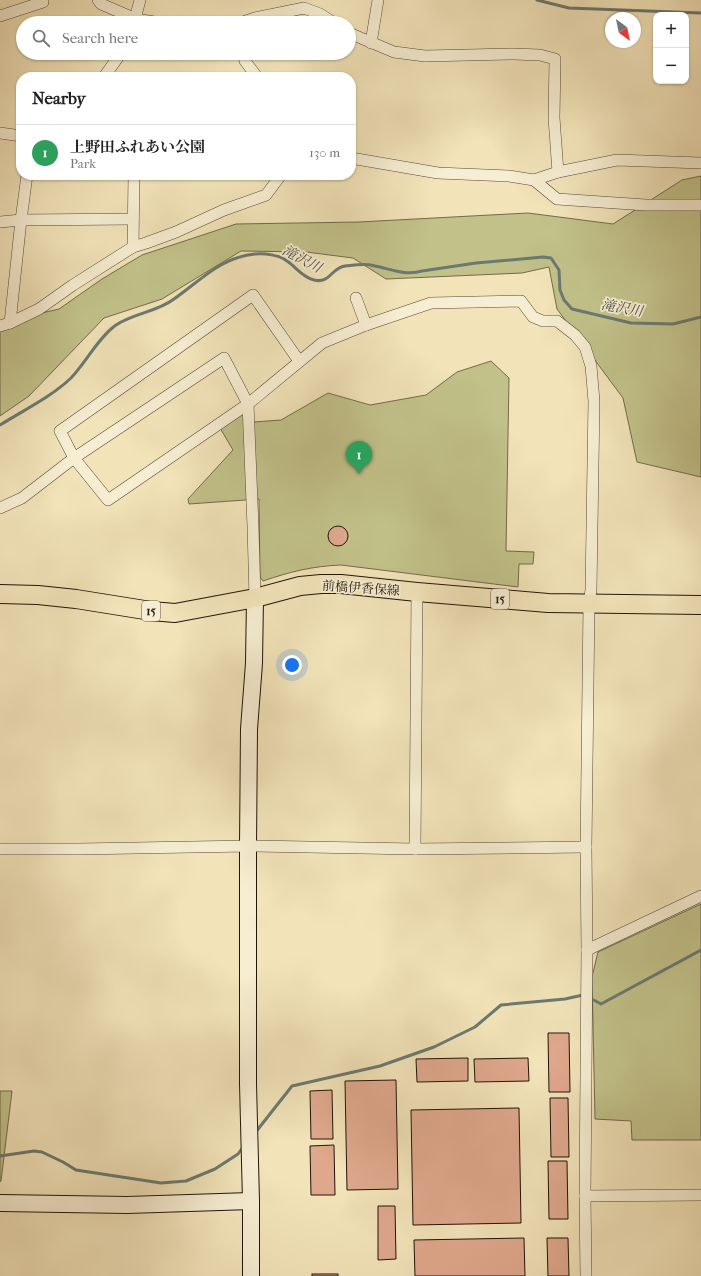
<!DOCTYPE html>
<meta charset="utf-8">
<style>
:root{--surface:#fff;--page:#f6f6f6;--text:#202124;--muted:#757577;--line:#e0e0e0;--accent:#0f766e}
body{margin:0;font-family:"IM FELL French Canon","Noto Serif JP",serif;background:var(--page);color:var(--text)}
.controls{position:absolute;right:12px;top:12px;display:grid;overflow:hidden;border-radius:8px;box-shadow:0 1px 3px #0004}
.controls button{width:36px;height:36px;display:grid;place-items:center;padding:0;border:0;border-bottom:1px solid var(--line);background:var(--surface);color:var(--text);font:20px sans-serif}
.compass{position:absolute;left:605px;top:12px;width:36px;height:36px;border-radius:50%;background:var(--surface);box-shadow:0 1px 3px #0004;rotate:147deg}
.you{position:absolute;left:292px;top:665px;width:14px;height:14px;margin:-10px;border:3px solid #fff;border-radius:50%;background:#1a73e8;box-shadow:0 0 0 6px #1a73e833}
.badge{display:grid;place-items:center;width:26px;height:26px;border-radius:50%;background:var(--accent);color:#fff;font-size:13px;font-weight:700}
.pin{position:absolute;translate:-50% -33px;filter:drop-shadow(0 1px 2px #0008)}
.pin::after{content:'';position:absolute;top:21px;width:14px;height:12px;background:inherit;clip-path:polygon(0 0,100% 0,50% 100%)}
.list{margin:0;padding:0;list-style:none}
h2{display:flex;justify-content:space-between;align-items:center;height:52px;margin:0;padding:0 16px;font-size:17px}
h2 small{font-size:13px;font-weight:400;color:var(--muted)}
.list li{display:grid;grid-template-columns:26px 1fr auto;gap:12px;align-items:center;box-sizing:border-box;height:56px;padding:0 16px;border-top:1px solid var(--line)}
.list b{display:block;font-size:15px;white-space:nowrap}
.list p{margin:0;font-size:13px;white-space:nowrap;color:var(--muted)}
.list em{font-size:13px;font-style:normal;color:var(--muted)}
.icon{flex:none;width:22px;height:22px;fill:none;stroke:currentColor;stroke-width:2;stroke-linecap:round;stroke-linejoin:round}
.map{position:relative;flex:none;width:701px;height:1276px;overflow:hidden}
.search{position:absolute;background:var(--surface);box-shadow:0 1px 3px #0004;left:16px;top:16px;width:340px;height:44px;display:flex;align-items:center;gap:10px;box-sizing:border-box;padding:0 14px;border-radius:22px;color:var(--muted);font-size:15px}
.panel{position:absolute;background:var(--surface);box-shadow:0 1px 3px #0004;left:16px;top:72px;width:340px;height:108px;border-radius:16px}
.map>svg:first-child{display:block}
.green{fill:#c2c18a;stroke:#726a4a}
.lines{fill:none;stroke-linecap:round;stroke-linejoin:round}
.stream{stroke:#6b7972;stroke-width:3}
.building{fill:#dfa88d;stroke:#21140a}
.street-casing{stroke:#554836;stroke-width:12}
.secondary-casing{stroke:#21140a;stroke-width:18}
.primary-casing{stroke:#21140a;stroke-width:20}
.street{stroke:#f7edd2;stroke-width:11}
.secondary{stroke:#f7edd2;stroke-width:16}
.primary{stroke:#f2e3b9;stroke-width:18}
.labels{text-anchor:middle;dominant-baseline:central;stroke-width:3.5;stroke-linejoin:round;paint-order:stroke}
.shield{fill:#f7edd2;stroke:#615546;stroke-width:1}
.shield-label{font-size:12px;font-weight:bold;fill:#21140a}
.street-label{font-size:13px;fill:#21140a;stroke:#f7edd2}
.water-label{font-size:14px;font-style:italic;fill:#4c4f47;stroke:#f7edd2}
</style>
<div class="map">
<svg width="701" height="1276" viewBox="0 0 701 1276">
<rect width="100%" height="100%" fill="#f2e3b9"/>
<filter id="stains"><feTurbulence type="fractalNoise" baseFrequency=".005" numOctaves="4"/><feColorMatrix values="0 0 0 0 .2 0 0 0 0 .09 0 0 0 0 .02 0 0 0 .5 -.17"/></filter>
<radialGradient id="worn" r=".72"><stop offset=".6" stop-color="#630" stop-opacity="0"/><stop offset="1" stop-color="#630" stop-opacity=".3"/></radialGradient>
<g class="green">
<path d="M701,176V477L637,462L623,398L557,309L549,267L522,273L386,279L353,258L306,252L241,251L162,299L104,318L29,396L0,416V331L33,315L59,309L102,279L142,255L236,224L359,222L528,213L613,224L682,180Z"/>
<path d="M491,361L509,378L506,551L534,552L533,564H519L518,587L341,565C313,566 289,572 263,581L260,577L259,499L189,504L188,499L233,450L220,428L244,412L254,422L281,420L328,393L370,405L426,395L457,372Z"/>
<path d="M701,904V1140H632L631,1121L595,1119L592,977L598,952Z"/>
<path d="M0,1091H12L1,1181L0,1182Z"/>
</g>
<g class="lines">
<g class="stream">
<path d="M537,0L569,8L701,13"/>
<path d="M0,425C24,410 51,397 71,378C86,362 99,337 116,325C134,313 157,312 174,299C200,281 221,257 255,254C265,253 279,255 287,261C296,267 302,277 314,280C330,284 331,268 345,266C355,265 365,263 375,266C391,269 405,276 422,271L476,263L543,257L551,258L559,270L560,290L564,300L572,309L631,323L673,324L701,317"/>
<path d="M590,998L601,1004L701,950"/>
<path d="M255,1133L292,1086L380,1066L434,1047L475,1027L501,1005L565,999L583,995"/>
<path d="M0,1156L34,1151L42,1152L63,1162L76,1170L161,1183L186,1181L215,1169L238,1154L243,1147"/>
</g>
</g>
<g class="building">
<circle cx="338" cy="536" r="10"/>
<path d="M548,1033H569L570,1092H549Z"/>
<path d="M468,1058V1081L417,1082L416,1059Z"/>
<path d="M528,1058L529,1081L475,1082L474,1059Z"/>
<path d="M396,1080L398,1189L347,1190L345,1081Z"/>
<path d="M332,1090L333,1139H311L310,1091Z"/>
<path d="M550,1098H568L569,1157H551Z"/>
<path d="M519,1108L521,1223L413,1225L411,1110Z"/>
<path d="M334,1145L335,1195H311L310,1146Z"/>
<path d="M548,1161H567L568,1219H549Z"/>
<path d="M378,1206H395L396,1259L378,1260Z"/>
<path d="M524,1238L525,1276H415L414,1240Z"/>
<path d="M547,1238H568L569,1276H548Z"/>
<rect x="312" y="1274" width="26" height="2"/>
</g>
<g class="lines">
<defs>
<g id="street">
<path d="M98,0L101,4L136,19L160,23"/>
<path d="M0,16L43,2V0"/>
<path d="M134,23L140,0"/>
<path d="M240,23L255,18L304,8L320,14L334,23"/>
<path d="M349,33L394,52L425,56L513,54L540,55L555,59L554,118L558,172"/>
<path d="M371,43L378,0"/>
<path d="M243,53L245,61L257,77"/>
<path d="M104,77L121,53"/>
<path d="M0,133L21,136"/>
<path d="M351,158L438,173L509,176L534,180L558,172L617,160L701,163"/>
<path d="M534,180L557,199L646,205H701"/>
<path d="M0,222L21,220L133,219"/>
<path d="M133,247L134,175"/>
<path d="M356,298L366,325"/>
<path d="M10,323L21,220L27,175"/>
<path d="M0,326L10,323L39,309L73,285L133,247L146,243L176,232L224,210L266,195L281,175"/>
<path d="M299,361L253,295L60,431L74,458L108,500L248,404L322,343L366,325L431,303L521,301L533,317L543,321H557L575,335L585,347L591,366L594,401L591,590L589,604L586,847L587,950L585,1196L586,1276"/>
<path d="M0,508L22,498L74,458L224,358L248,404L253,527L255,598"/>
<path d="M0,849H79L248,846L415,849L586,847"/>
<path d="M415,849L417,592"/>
<path d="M587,950L701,896"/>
<path d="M585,1196L701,1195"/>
</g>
<g id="secondary">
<path d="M0,1203L127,1205L251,1201"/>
<path d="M251,1276V1201L248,1084V846L249,729L254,663L255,598"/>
</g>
<path id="primary" d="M0,594L38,595L76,599L151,611L175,613L255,598L300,586L321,584H341L417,592L548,603L701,605"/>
</defs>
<use href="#street" class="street-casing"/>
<use href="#secondary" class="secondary-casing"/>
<use href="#primary" class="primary-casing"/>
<use href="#street" class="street"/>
<use href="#secondary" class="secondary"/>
<use href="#primary" class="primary"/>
</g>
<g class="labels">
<g class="shield">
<rect x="491" y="589" width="18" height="20" rx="3"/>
<rect x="142" y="601" width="18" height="20" rx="3"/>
</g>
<g class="shield-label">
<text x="500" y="599">15</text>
<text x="151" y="611">15</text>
</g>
<g class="street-label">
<text transform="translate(361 588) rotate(4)">前橋伊香保線</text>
</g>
<g class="water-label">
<text transform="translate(302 259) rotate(28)">滝沢川</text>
<text transform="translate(622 308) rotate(10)">滝沢川</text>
</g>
</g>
<rect width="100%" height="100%" filter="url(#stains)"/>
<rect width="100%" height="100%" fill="url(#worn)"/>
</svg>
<div class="controls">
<button>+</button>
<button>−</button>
</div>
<svg class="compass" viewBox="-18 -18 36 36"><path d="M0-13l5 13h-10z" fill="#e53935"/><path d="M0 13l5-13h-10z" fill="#757577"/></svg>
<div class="you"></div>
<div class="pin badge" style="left:359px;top:474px;background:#2e9e5b">1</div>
<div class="search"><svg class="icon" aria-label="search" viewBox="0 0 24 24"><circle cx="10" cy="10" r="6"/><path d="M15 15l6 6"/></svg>Search here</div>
<section class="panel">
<h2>Nearby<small></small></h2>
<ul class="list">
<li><span class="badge" style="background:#2e9e5b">1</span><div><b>上野田ふれあい公園</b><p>Park</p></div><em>130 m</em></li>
</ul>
</section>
</div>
